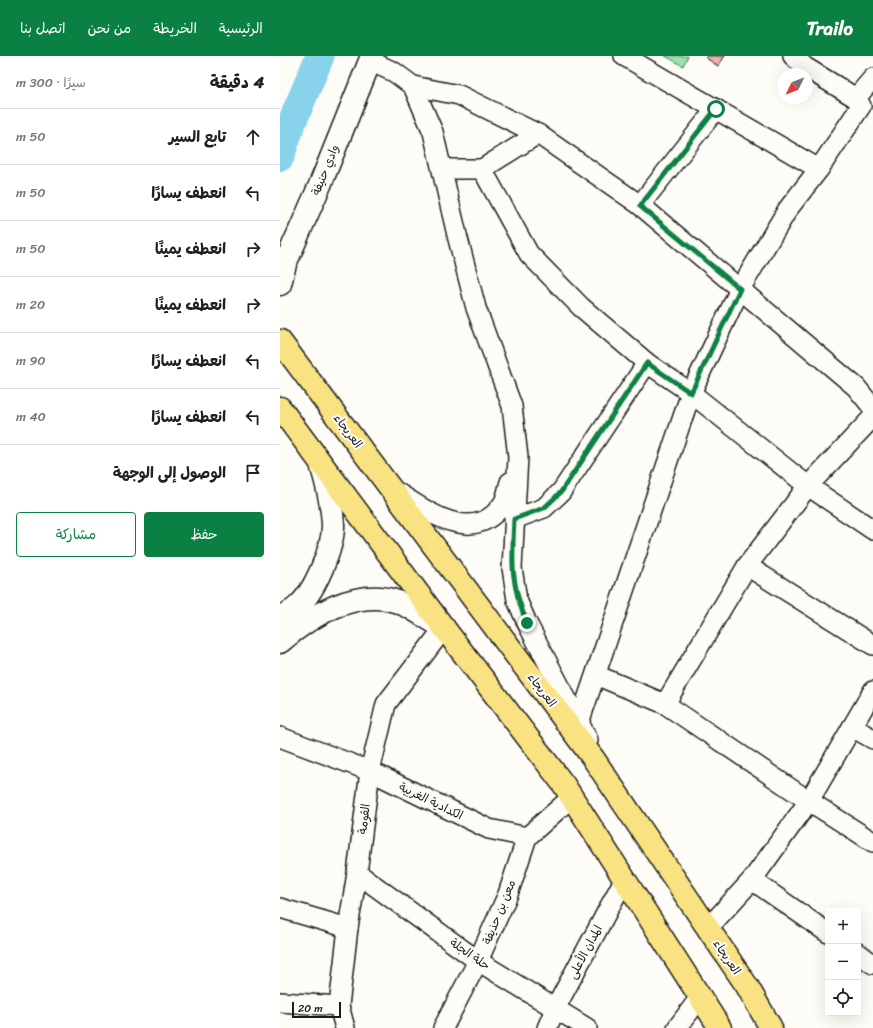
<!DOCTYPE html>
<html lang="ar">
<meta charset="utf-8">
<style>
:root{--surface:#fff;--page:#f6f6f6;--text:#202124;--muted:#757577;--line:#e0e0e0;--accent:#0b8043}
body{margin:0;font-family:Sriracha,"Playpen Sans Arabic",sans-serif;background:var(--page);color:var(--text);direction:rtl}
.controls{position:absolute;right:12px;bottom:12px;display:grid;overflow:hidden;border-radius:4px;box-shadow:0 4px 16px #0002}
.controls button{width:36px;height:36px;display:grid;place-items:center;padding:0;border:0;border-bottom:1px solid var(--line);background:var(--surface);color:var(--text);font:20px sans-serif}
.compass{position:absolute;left:497px;top:12px;width:36px;height:36px;border-radius:50%;background:var(--surface);box-shadow:0 4px 16px #0002;rotate:227deg}
.scale{position:absolute;left:12px;bottom:10px;width:49px;box-sizing:border-box;padding-left:4px;border:2px solid #1c1c1c;border-top:0;font-size:11px;line-height:14px;white-space:nowrap;color:#1c1c1c;-webkit-text-stroke:3px #fdfcf7;paint-order:stroke}
.stop{position:absolute;width:12px;height:12px;margin:-9px;border:3px solid #0b8043;border-radius:50%;background:#fff}
.stop.end{background:#0b8043;border-color:#fff;box-shadow:0 1px 4px #0008}
.list{margin:0;padding:0;list-style:none}
h2{display:flex;justify-content:space-between;align-items:center;height:52px;margin:0;padding:0 16px;font-size:17px}
h2 small{font-size:13px;font-weight:400;color:var(--muted)}
.list li{display:grid;grid-template-columns:26px 1fr auto;gap:12px;align-items:center;box-sizing:border-box;height:56px;padding:0 16px;border-top:1px solid var(--line)}
.list b{display:block;font-size:15px;white-space:nowrap}
.list em{font-size:13px;font-style:normal;color:var(--muted)}
.actions{display:flex;gap:8px;padding:12px 16px}
.actions a{flex:1;padding:9px 0;border:1px solid var(--accent);border-radius:4px;text-align:center;font-size:14px;color:var(--accent)}
.actions .main{background:var(--accent);color:#fff}
.icon{flex:none;width:22px;height:22px;fill:none;stroke:currentColor;stroke-width:2;stroke-linecap:round;stroke-linejoin:round}
.map{position:relative;flex:none;width:593px;height:972px;overflow:hidden;direction:ltr}
header{display:flex;align-items:center;gap:24px;box-sizing:border-box;height:56px;padding:0 20px;background:var(--accent);color:#fff}
header strong{font-size:19px}
nav{display:flex;gap:22px;margin-inline-start:auto;font-size:14px}
main{display:flex}
aside{flex:1;background:var(--surface)}
.map>svg:first-child{display:block}
.green{fill:#9ee1ac;stroke:#5d7e64}
.lines{fill:none;stroke-linecap:round;stroke-linejoin:round}
.river{stroke:#89d2eb;stroke-width:29}
.building{fill:#edb1ae;stroke:#1c1c1c}
.minor-casing{stroke:#1c1c1c;stroke-width:22}
.tertiary-casing{stroke:#1c1c1c;stroke-width:25}
.primary-casing{stroke:#1c1c1c;stroke-width:25}
.minor{stroke:#fdfcf7;stroke-width:19}
.tertiary{stroke:#fdfcf7;stroke-width:22}
.primary{stroke:#f8e281;stroke-width:22}
.route{stroke:#0b8043;stroke-width:5}
.labels{text-anchor:middle;dominant-baseline:central;stroke-width:4;stroke-linejoin:round;paint-order:stroke}
.street-label{font-size:12px;fill:#1c1c1c;stroke:#fdfcf7}
</style>
<header>
<strong>Trailo</strong>
<nav><a>الرئيسية</a><a>الخريطة</a><a>من نحن</a><a>اتصل بنا</a></nav>
</header>
<main>
<div class="map">
<svg width="593" height="972" viewBox="0 0 593 972">
<rect width="100%" height="100%" fill="#fdfcf7"/>
<filter id="ink" filterUnits="userSpaceOnUse"><feTurbulence type="fractalNoise" baseFrequency=".025" numOctaves="2"/><feDisplacementMap in="SourceGraphic" scale="8" xChannelSelector="R" yChannelSelector="G"/><feConvolveMatrix kernelMatrix="1 2 1 2 8 2 1 2 1" color-interpolation-filters="sRGB"/></filter>
<g filter="url(#ink)">
<path class="green" d="M385,0H408L403,10Z"/>
<g class="lines">
<path class="river" d="M0,101L10,71L40,0"/>
</g>
<path class="building" d="M428,0H445L438,10L426,2Z"/>
<g class="lines">
<defs>
<g id="minor">
<path d="M344,0L539,113"/>
<path d="M90,5L114,16L133,30L153,76L177,179L196,252L232,350L238,401L232,512L237,544L247,567L308,684"/>
<path d="M133,30L179,39L258,78L360,149L576,331L593,352"/>
<path d="M576,42L593,22"/>
<path d="M162,113H202L258,78"/>
<path d="M202,113L249,198L301,251L367,307L411,337L528,430L593,474"/>
<path d="M360,149L436,53"/>
<path d="M115,435C147,455 195,492 224,446C227,440 228,432 230,426"/>
<path d="M234,463L264,452L281,436L367,307"/>
<path d="M467,510L593,589"/>
<path d="M316,619L385,648L529,745L593,786"/>
<path d="M385,648L467,510L528,430L593,361"/>
<path d="M299,667L411,337L460,233L508,153L539,113L581,50L576,42L525,11L513,0"/>
<path d="M572,671L593,683"/>
<path d="M0,681L90,715L209,773L247,781L292,741"/>
<path d="M77,817L198,905L307,972"/>
<path d="M472,824L548,877"/>
<path d="M0,852L68,872"/>
<path d="M428,872L472,824L529,745L593,635"/>
<path d="M578,897L593,908"/>
<path d="M0,946L59,950"/>
<path d="M65,972L59,950L68,872L77,817L90,715L106,648L164,572"/>
<path d="M163,972L198,905L228,838L247,781"/>
<path d="M267,972L276,951L345,822"/>
<path d="M397,972L421,940"/>
</g>
<g id="tertiary">
<path d="M0,228L5,208L40,129L92,0"/>
<path d="M0,561C5,558 12,556 16,552C34,538 54,490 53,468C52,447 47,428 41,408"/>
<path d="M0,586C30,560 77,531 118,546C134,552 149,564 164,572"/>
</g>
<g id="primary">
<path d="M0,285L313,702L467,930L491,972"/>
<path d="M0,352L164,572L284,729L440,972"/>
</g>
</defs>
<use href="#minor" class="minor-casing"/>
<use href="#tertiary" class="tertiary-casing"/>
<use href="#primary" class="primary-casing"/>
<use href="#minor" class="minor"/>
<use href="#tertiary" class="tertiary"/>
<use href="#primary" class="primary"/>
</g>
</g>
<g class="lines" filter="url(#ink)">
<path class="route" d="M247,567C230,527 232,505 234,463L264,452L281,436L367,307L411,337L460,233L360,150L436,53"/>
</g>
<g class="labels">
<g class="street-label">
<text transform="translate(45 114) rotate(-68)">وادي حنيفة</text>
<text transform="translate(68 375) rotate(53)">العريجاء</text>
<text transform="translate(262 634) rotate(53)">العريجاء</text>
<text transform="translate(151 745) rotate(26)">الكدادية الغربية</text>
<text transform="translate(84 763) rotate(-83)">القومة</text>
<text transform="translate(219 856) rotate(-68)">معن بن حذيفة</text>
<text transform="translate(305 896) rotate(-62)">المدان الأعلى</text>
<text transform="translate(190 898) rotate(35)">حلة الجلة</text>
<text transform="translate(447 901) rotate(56)">العريجاء</text>
</g>
</g>
</svg>
<div class="controls">
<button>+</button>
<button>−</button>
<button><svg class="icon" aria-label="locate" viewBox="0 0 24 24"><circle cx="12" cy="12" r="6"/><path d="M12 2v4M12 18v4M2 12h4M18 12h4"/></svg></button>
</div>
<svg class="compass" viewBox="-18 -18 36 36"><path d="M0-13l5 13h-10z" fill="#e53935"/><path d="M0 13l5-13h-10z" fill="#757577"/></svg>
<div class="scale">20 m</div>
<div class="stop" style="left:436px;top:53px"></div>
<div class="stop end" style="left:247px;top:567px"></div>
</div>
<aside>
<h2>4 دقيقة<small>سيرًا · 300 m</small></h2>
<ul class="list">
<li><svg class="icon" aria-label="ahead" viewBox="0 0 24 24"><path d="M12 20V5M6 11l6-6 6 6"/></svg><div><b>تابع السير</b></div><em>50 m</em></li>
<li><svg class="icon" aria-label="left" viewBox="0 0 24 24"><path d="M17 20v-9H6M10 6l-5 5 5 5"/></svg><div><b>انعطف يسارًا</b></div><em>50 m</em></li>
<li><svg class="icon" aria-label="right" viewBox="0 0 24 24"><path d="M7 20v-9h11M14 6l5 5-5 5"/></svg><div><b>انعطف يمينًا</b></div><em>50 m</em></li>
<li><svg class="icon" aria-label="right" viewBox="0 0 24 24"><path d="M7 20v-9h11M14 6l5 5-5 5"/></svg><div><b>انعطف يمينًا</b></div><em>20 m</em></li>
<li><svg class="icon" aria-label="left" viewBox="0 0 24 24"><path d="M17 20v-9H6M10 6l-5 5 5 5"/></svg><div><b>انعطف يسارًا</b></div><em>90 m</em></li>
<li><svg class="icon" aria-label="left" viewBox="0 0 24 24"><path d="M17 20v-9H6M10 6l-5 5 5 5"/></svg><div><b>انعطف يسارًا</b></div><em>40 m</em></li>
<li><svg class="icon" aria-label="arrive" viewBox="0 0 24 24"><path d="M6 21V4h12l-3 4 3 4H6"/></svg><div><b>الوصول إلى الوجهة</b></div></li>
</ul>
<div class="actions"><a class="main">حفظ</a><a>مشاركة</a></div>
</aside>
</main>
